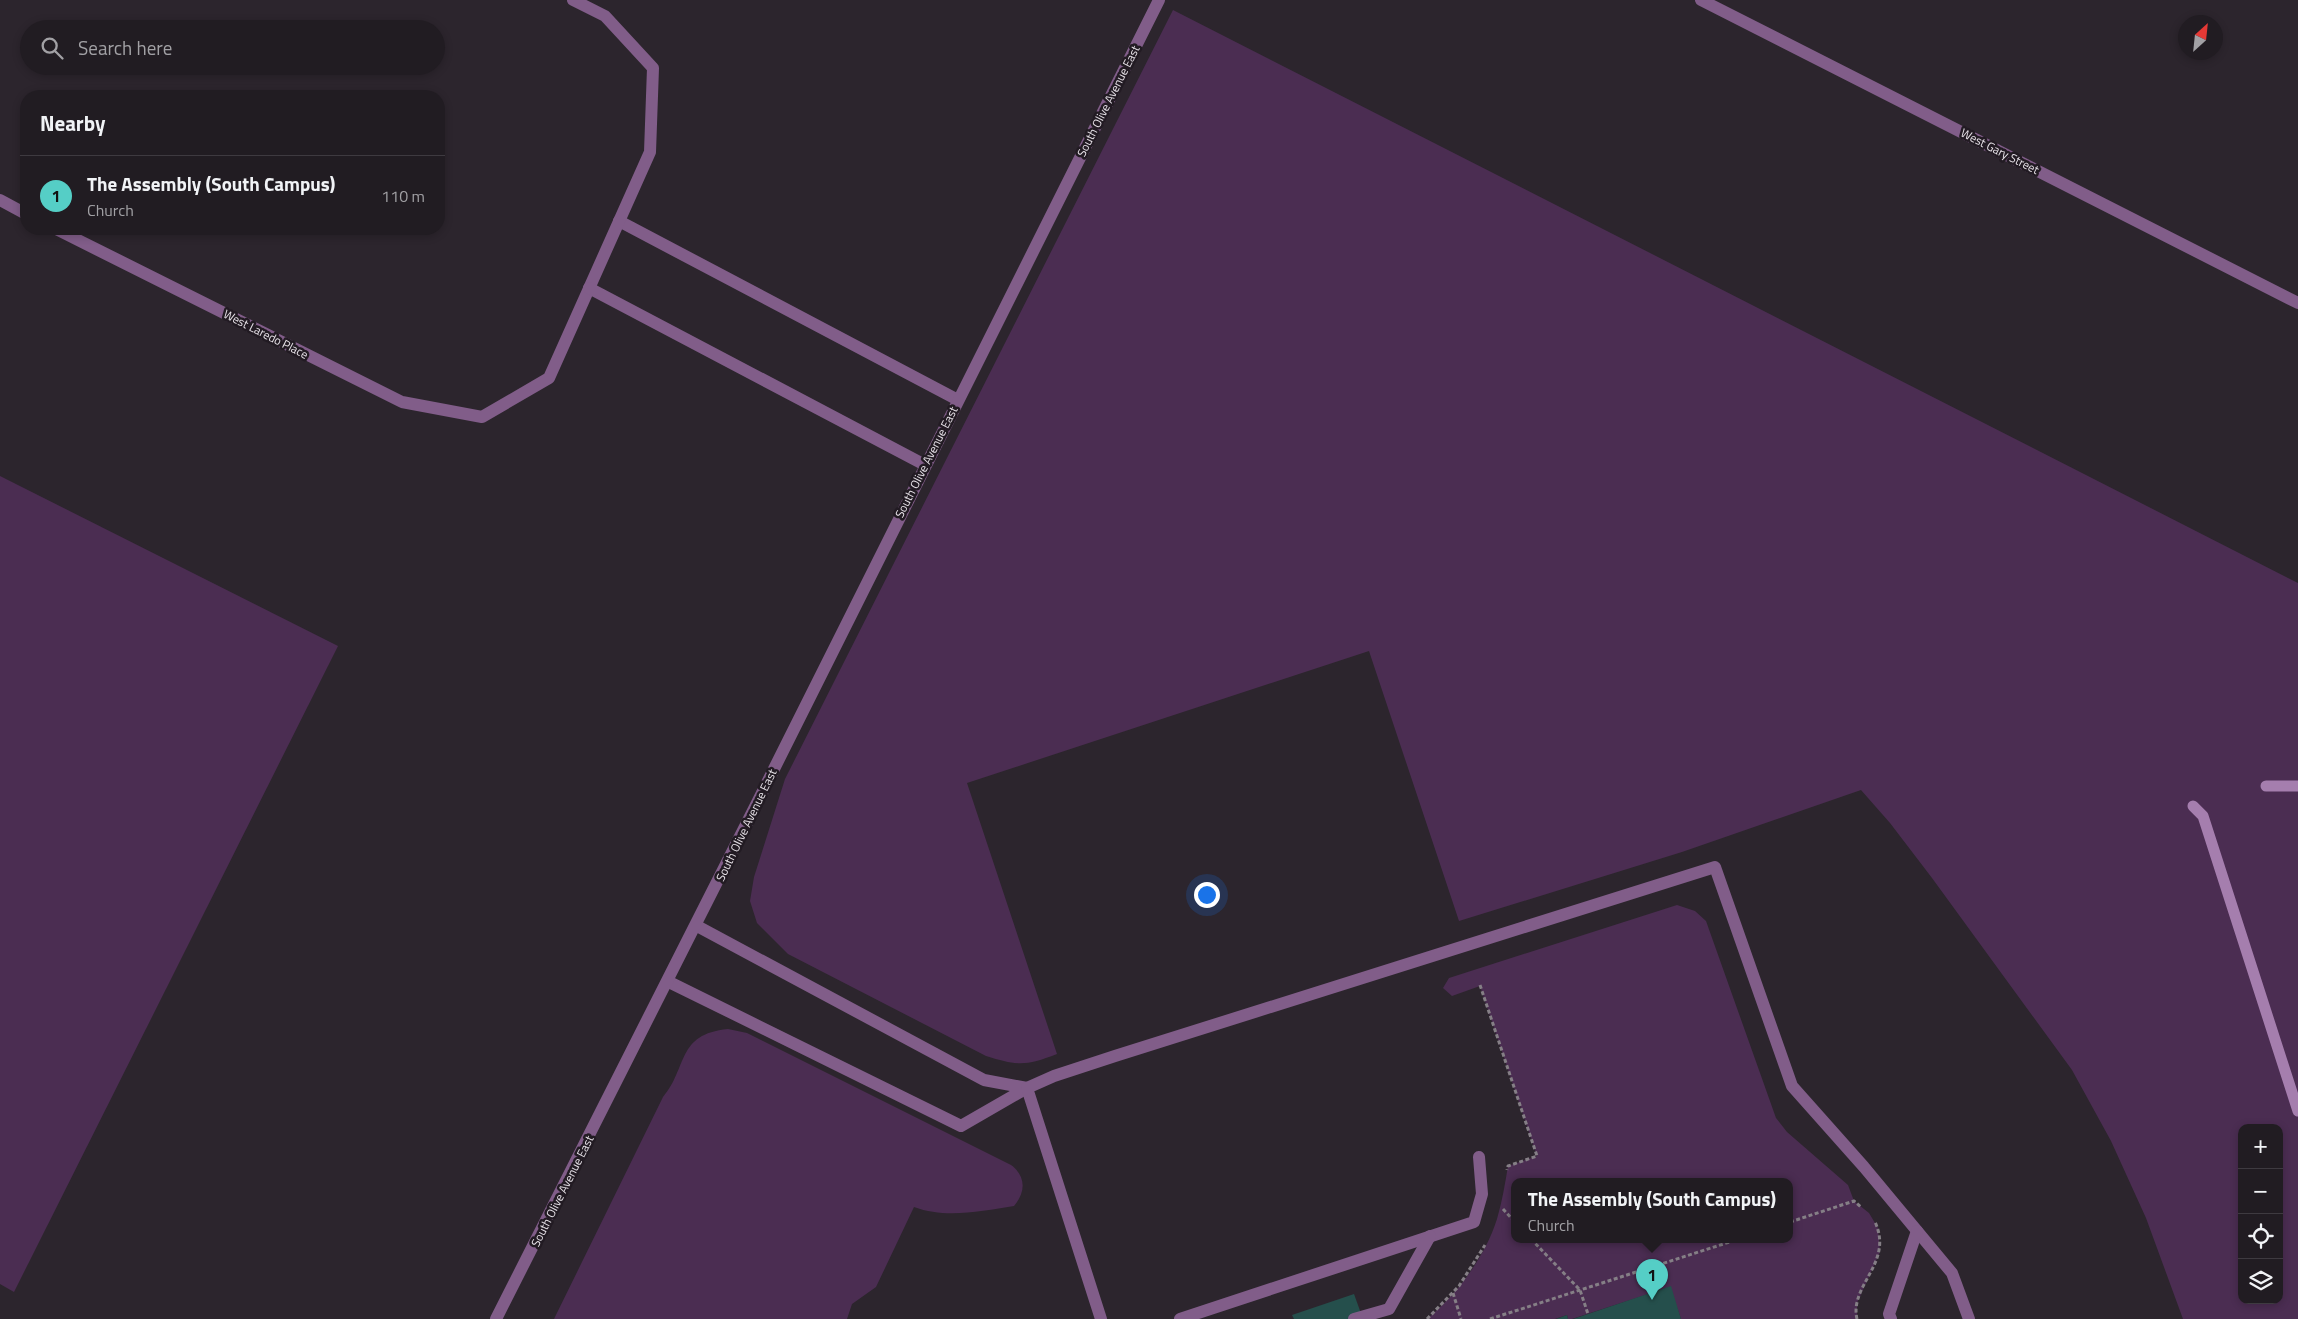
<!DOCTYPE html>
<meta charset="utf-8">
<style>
:root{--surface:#211c22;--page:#2d292f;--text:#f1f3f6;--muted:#a2a1a5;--line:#3e3a40;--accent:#55cec6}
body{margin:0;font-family:"Titillium Web",sans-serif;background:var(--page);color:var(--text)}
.controls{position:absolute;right:15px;bottom:15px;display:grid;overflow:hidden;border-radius:10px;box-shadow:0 2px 8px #0003}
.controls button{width:45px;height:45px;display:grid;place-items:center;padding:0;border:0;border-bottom:1px solid var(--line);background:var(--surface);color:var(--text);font:25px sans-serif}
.compass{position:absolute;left:2178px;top:15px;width:45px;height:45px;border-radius:50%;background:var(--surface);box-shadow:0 2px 8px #0003;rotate:27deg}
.you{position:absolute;left:1206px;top:894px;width:18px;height:18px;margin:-12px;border:4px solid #fff;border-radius:50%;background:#1a73e8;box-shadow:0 0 0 8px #1a73e833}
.badge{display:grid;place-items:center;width:32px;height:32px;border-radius:50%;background:var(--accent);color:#111;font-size:16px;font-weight:700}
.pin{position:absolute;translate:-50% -41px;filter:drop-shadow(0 1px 2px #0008)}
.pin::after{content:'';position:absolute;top:26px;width:18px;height:15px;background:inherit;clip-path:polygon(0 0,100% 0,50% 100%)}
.popup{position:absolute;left:1511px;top:1178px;width:282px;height:65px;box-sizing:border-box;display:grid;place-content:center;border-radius:10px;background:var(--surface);filter:drop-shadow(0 1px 4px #0005);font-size:16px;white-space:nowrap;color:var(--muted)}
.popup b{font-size:19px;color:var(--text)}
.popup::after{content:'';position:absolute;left:50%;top:100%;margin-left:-10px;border:10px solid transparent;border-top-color:var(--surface)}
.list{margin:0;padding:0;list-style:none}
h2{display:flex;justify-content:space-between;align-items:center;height:65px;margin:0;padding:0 20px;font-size:21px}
h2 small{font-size:16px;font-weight:400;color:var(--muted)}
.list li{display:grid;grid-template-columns:32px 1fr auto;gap:15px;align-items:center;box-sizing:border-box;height:80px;padding:0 20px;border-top:1px solid var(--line)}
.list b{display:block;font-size:19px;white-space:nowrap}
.list p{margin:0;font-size:16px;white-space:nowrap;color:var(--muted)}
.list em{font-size:16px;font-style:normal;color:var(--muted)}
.icon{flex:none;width:28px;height:28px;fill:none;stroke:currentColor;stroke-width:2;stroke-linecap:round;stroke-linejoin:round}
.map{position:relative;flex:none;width:2298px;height:1319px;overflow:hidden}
.search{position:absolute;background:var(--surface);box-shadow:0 2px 8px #0003;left:20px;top:20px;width:425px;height:55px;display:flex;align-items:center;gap:12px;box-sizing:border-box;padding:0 18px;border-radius:28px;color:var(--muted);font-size:19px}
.panel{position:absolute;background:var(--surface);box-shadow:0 2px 8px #0003;left:20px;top:90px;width:425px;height:145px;border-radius:20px}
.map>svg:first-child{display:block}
.green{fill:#4b2d52;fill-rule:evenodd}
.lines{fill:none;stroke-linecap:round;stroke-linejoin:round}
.stream{stroke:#a57eae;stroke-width:11}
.building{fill:#254f4c}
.path{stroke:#857f86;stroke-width:3;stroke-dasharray:4 2.5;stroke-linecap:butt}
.service{stroke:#815d89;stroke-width:12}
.minor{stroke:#815d89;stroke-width:12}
.tertiary{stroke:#815d89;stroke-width:12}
.labels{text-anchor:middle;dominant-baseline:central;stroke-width:5;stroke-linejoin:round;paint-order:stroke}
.street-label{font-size:12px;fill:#e8e3e9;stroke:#221b23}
</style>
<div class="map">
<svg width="2298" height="1319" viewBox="0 0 2298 1319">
<rect width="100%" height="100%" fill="#2c252d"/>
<g class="green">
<path d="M1173,10L2298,583V1319H2183L2146,1218L2111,1141L2072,1070L1932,878L1890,823L1861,790L1682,852L1459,921L1369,651L967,783L1057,1054C1026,1066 1018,1066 986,1056L788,954L757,923L750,901L754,877L785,779ZM2242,1128H2279V1300H2242Z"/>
<path d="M0,476L338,646L14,1292L0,1284Z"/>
<path d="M1677,905L1695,911L1706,921L1776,1118L1787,1132L1848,1185L1854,1201L1869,1213L1878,1228L1880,1252L1857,1303V1319H1681L1670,1287L1572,1319H1568L1567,1315L1555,1319H1427C1457,1294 1485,1257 1497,1219C1502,1202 1505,1184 1508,1166L1537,1156L1480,986L1452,996L1443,988L1449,978ZM1514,1181H1790V1239H1514Z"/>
<path d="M728,1029L747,1033L1011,1165C1026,1176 1026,1192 1014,1206C981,1211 946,1219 914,1207L876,1287L852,1304L847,1319H554L663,1097C688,1068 676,1034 728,1029Z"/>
</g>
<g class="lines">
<g class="stream">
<path d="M2266,786H2298"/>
<path d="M2193,806L2203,816L2298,1111"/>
</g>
</g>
<g class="building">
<path d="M1671,1286L1681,1319H1573L1588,1314Z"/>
<path d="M1354,1294L1363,1319H1294L1292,1315Z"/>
<path d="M1567,1315L1568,1319H1556Z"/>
</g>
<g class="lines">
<g class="path">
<path d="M1480,985L1537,1156L1508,1166L1507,1170"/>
<path d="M1503,1209L1514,1221"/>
<path d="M1790,1222L1854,1201L1861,1207"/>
<path d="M1531,1239L1580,1290L1588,1314"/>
<path d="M1453,1293L1461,1319"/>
<path d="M1427,1319L1459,1286L1485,1245"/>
<path d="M1490,1319L1739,1239"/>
<path d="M1857,1319C1849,1285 1894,1263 1875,1222"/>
</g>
<g class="service">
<path d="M669,982L961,1126L1027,1088L984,1080L697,926"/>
<path d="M1101,1319L1027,1088L1054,1076L1115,1056L1715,867L1792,1086L1864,1167L1952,1273L1969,1319"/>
<path d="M1180,1319L1474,1222L1482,1194L1479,1157"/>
<path d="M1354,1319L1389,1309L1430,1236"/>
<path d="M1891,1319L1889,1314L1917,1231"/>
</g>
<g class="minor">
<path d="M1701,0L2298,303"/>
<path d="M0,200L26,214"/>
<path d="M619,221L958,400"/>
<path d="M56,229L402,402L482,417L549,378L650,152L653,68L605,16L573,0"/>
<path d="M589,288L925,465"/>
</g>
<path class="tertiary" d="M496,1319C720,881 938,439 1159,0"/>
</g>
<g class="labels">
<g class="street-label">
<text transform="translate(1108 101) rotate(-63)">South Olive Avenue East</text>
<text transform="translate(2000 151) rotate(27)">West Gary Street</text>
<text transform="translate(266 334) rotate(27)">West Laredo Place</text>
<text transform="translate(926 462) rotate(-63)">South Olive Avenue East</text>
<text transform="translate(746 825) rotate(-64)">South Olive Avenue East</text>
<text transform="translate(562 1191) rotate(-63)">South Olive Avenue East</text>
</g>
</g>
</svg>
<div class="controls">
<button>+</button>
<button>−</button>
<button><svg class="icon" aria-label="locate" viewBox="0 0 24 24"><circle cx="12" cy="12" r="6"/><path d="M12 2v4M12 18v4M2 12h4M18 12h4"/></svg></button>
<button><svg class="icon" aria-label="layers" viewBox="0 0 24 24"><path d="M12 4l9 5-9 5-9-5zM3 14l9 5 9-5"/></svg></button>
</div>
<svg class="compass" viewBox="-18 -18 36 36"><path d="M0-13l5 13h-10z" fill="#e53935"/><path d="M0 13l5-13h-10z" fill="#a2a1a5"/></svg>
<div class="you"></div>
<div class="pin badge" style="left:1652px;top:1300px">1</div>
<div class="popup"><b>The Assembly (South Campus)</b>Church</div>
<div class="search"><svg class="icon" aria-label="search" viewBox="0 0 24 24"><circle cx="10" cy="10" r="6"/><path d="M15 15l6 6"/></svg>Search here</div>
<section class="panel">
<h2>Nearby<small></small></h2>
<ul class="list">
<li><span class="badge">1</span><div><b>The Assembly (South Campus)</b><p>Church</p></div><em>110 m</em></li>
</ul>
</section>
</div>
